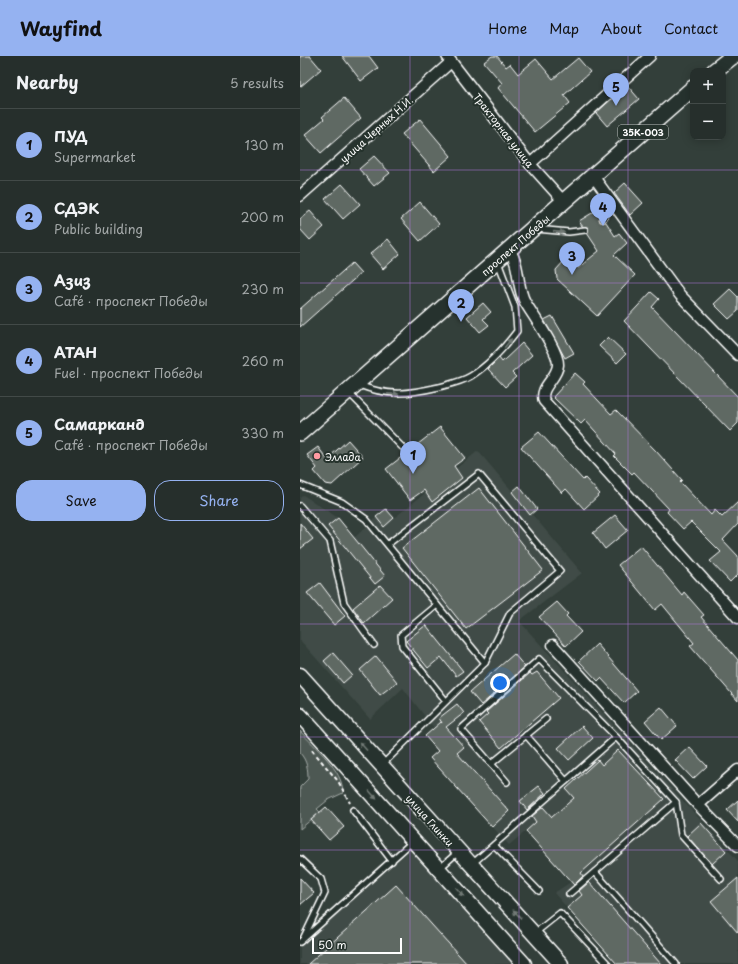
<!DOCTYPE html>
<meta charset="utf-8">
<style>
:root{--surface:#262f2c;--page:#2e3734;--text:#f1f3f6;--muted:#a4a9a9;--line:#424a48;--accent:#95b2f1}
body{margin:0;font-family:"Playpen Sans",sans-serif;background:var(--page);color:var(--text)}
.controls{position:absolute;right:12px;top:12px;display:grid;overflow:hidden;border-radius:8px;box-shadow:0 2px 10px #0003}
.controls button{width:36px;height:36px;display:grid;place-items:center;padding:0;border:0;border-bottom:1px solid var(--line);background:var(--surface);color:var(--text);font:20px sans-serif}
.scale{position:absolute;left:12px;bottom:10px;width:90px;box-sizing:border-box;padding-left:4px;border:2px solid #fff;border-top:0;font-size:11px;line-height:14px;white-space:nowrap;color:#fff;-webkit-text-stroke:3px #26332d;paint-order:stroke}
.you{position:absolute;left:200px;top:627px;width:14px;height:14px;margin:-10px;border:3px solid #fff;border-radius:50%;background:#1a73e8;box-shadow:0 0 0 6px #1a73e833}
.badge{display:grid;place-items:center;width:26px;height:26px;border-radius:50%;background:var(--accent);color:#111;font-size:13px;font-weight:700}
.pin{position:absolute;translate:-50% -33px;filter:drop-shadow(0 1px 2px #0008)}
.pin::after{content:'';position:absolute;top:21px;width:14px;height:12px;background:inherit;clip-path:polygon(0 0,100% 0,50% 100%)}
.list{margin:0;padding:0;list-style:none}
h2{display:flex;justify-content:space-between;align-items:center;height:52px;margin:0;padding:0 16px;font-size:17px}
h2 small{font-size:13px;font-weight:400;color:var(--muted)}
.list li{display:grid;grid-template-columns:26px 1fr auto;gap:12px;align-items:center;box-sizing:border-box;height:72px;padding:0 16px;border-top:1px solid var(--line)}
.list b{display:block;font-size:15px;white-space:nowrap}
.list p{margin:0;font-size:13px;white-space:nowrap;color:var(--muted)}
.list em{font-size:13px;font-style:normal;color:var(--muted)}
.actions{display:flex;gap:8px;padding:12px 16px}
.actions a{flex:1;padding:9px 0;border:1px solid var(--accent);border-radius:16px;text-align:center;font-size:14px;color:var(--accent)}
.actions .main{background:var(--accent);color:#111}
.map{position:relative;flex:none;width:438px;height:908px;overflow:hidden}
header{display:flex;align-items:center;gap:24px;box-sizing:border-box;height:56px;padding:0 20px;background:var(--accent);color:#111}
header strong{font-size:19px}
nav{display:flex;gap:22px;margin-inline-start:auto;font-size:14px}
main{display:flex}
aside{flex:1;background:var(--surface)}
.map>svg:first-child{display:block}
.built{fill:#404c47}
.green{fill:#4d5853;stroke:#a6aca9}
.building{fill:#5f6964;stroke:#fff}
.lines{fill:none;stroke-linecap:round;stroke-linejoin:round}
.service-casing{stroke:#fff;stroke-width:8}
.minor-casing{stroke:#fff;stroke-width:13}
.secondary-casing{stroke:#fff;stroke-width:17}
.primary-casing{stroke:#fff;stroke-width:18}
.path{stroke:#fff;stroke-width:2;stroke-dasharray:4 3;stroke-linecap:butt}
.service{stroke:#26332d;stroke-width:5}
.minor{stroke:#26332d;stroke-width:10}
.secondary{stroke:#26332d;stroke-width:14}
.primary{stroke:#26332d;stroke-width:15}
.oneway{fill:#727a76}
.grid{fill:none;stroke:#a976d5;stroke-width:1;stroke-opacity:0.55}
.poi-dot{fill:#ff9aa2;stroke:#26332d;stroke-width:1.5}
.labels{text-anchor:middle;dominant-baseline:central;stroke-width:4;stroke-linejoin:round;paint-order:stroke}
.shield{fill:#26332d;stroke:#bec2c0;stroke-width:1}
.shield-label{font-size:9px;font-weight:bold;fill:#fff}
.street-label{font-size:10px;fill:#fff;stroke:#26332d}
.poi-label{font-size:10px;fill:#fff;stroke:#26332d;text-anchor:start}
</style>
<header>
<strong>Wayfind</strong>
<nav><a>Home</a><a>Map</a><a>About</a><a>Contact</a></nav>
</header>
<main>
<aside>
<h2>Nearby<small>5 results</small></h2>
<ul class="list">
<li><span class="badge">1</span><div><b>ПУД</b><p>Supermarket</p></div><em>130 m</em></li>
<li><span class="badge">2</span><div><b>СДЭК</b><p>Public building</p></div><em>200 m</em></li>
<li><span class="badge">3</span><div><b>Азиз</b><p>Café · проспект Победы</p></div><em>230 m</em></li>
<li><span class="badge">4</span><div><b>АТАН</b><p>Fuel · проспект Победы</p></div><em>260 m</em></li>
<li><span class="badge">5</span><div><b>Самарканд</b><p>Café · проспект Победы</p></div><em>330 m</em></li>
</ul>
<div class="actions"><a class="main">Save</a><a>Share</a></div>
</aside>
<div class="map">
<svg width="438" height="908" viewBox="0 0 438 908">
<rect width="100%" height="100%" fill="#333f3a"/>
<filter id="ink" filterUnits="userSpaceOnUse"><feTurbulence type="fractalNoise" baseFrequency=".025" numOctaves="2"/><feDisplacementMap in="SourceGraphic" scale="8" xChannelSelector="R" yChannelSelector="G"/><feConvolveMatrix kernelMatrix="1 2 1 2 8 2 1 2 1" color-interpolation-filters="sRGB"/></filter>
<g filter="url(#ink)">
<g class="built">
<path d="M178,395L282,517L219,565L438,805V908H317L254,837L271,826L226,775L209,789L130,702L138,695L125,680L134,672L103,632L70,663L0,584V493L13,482L0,467V442L3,439L38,462L54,482L86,453L94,462Z"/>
<path d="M114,791L218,908H0V890Z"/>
</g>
<path class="green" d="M0,675C15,692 43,713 43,737L28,744L17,753L20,756L0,773V731L8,723C8,713 7,705 0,697Z"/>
<g class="building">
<path d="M0,0H10L21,13L0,31Z"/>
<path d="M42,0H69L78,12L61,25Z"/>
<path d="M192,0H197L206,11L210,8L218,18L236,3L253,23L278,2L290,16L264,39L270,47L235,76L198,32L202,27L184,6Z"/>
<path d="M327,29L339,43L307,70L296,57Z"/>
<path d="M44,42L61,62L21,97L5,79L24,63L22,61Z"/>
<path d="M120,63L151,100L134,115L102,78Z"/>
<path d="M74,100L90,117L74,130L59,113Z"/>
<path d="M325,127L343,147L330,159L314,137Z"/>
<path d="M42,128L60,148L43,163L25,143Z"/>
<path d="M120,146L139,168L120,185L101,163Z"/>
<path d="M297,154L301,159L299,163L300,166H306L315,180L319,177L327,187L314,199L335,219L297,260L257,223L256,214L264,205L272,206L278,212L299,195L287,177L288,172L282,170L279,165Z"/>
<path d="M10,155L24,171L10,184L0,173V163Z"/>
<path d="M88,183L100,198L83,213L70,198Z"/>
<path d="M52,207L61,217L0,271V253Z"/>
<path d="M430,233L438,241V255L429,263L414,248Z"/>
<path d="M351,236L359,243L352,251L438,341V367L430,375L324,265Z"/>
<path d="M183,247L191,256L183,263L189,269L180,276L167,261Z"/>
<path d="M252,260L274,297L265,302L244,264Z"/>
<path d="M308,281L326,298L317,307L299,290Z"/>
<path d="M222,287L232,299L212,317L216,321L205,331L188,313L199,302L202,306Z"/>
<path d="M275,317L285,326L283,328L311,358L316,354L356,395L382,424L380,426L411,459L415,454L422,461L438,446V468L423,484L438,500V518L430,526L410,505L421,496L391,466L383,473L367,456L369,453L334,416L332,418L314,400L316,398L285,364L281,368L253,341Z"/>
<path d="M140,371L165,402L154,410L162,422L132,446L124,434L110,444L86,413Z"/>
<path d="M239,376L283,424L285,422L300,438L284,453L266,433L262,437L221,391Z"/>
<path d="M48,384L63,401L32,429L25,428L14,415L17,412L7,399L18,391L27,403Z"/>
<path d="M219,430L237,453L230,459L212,436Z"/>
<path d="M179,432L243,514L166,573L102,492Z"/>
<path d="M86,453L94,462L84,471L76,461Z"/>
<path d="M315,459L328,474L305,493L293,477Z"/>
<path d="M38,462L85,520L75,528L28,470Z"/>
<path d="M0,467L13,483L0,493Z"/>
<path d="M341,490L382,539L384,536L404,559L401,561L438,604V645L390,590L394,587L362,548L355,554L318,509Z"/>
<path d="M20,527L45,560L34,569L7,537Z"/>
<path d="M80,529L92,542L64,567L53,552Z"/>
<path d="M257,546L268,558L266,560L281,576L266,590L239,561Z"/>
<path d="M126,569L163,615L156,620L141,601L128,612L106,585Z"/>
<path d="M297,588L337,635L324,647L301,622L298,625L279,605Z"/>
<path d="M33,597L52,619L43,627L24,605Z"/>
<path d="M214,598L225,611L181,649L170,636Z"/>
<path d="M76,600L97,626L80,639L60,614Z"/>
<path d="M237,616L259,642L201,692L179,666L188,658L186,656L230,617L232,619Z"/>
<path d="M157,648L164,657L146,671L164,691L157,697L209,755L192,771L130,702L138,695L125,680L141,666L142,667L139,662Z"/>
<path d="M361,651L377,670L361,684L345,665Z"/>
<path d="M282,670L293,682L269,704L258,692Z"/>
<path d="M389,691L407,710L393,723L375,704Z"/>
<path d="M318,694L364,743L281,817L283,820L274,829L226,775L236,766L232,760L243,751L252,761L274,742L266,733L298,704L302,709Z"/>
<path d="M239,730L245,737L227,754L220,745Z"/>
<path d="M438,744V766L427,754Z"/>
<path d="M26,751L44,771L29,784L11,764Z"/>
<path d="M401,767L426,795L412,808L387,780Z"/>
<path d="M0,822L14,837L0,849Z"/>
<path d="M438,822V877L411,845Z"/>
<path d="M289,826L361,908H317L267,852L282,839L279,835Z"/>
<path d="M96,829L167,908H8Z"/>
</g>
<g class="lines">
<defs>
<g id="service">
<path d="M303,163L314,147"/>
<path d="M236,173L269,176L285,174"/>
<path d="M59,329C89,341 108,338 139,331C150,328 161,326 171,320C189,309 204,292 217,275L215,251L198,206"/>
<path d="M48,336L102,391"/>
<path d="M0,429L42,446L66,463L185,607"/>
<path d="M0,450L30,485L44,547L74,589"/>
<path d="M137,549L101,579L102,590L146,645"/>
<path d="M226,679L266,725"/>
<path d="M83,708L185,607L210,557L260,515L179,418L88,488"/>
<path d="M191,708L246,663"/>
<path d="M207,726L161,673L239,603L316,681L376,746L381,779L421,823"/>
<path d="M53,754L92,805"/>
<path d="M194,789L239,835"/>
<path d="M0,803L21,823L25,837L3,883"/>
<path d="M172,808L316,681"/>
<path d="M140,812L158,796"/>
<path d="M295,816L376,908"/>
<path d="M269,838L376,746"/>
<path d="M235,877L260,857L308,908"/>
<path d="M0,886L112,786"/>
</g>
<g id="minor">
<path d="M147,0L230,108L264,146"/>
<path d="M230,108L350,0"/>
<path d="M293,120L380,239L438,299"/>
<path d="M0,140L151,6"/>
<path d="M209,193C221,211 216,230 225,246C233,260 259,295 258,309C257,323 239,331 244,345L438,562"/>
<path d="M253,589L398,749L438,790"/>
<path d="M398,749L438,714"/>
</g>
<g id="secondary">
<path d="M0,619L261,908"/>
<path d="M0,659L224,908"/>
</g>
<g id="primary">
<path d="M414,15L433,0"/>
<path d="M0,377L393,32"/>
</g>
</defs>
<use href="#service" class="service-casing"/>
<use href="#minor" class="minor-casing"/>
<use href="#secondary" class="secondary-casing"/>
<use href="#primary" class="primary-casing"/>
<path class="path" d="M12,694L38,725L50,747"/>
<use href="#service" class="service"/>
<use href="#minor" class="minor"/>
<use href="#secondary" class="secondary"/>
<use href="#primary" class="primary"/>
</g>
<defs><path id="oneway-solid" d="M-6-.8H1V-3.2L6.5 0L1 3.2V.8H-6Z"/></defs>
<g class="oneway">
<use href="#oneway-solid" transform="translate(259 176) rotate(5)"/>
<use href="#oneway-solid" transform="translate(208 287) rotate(-51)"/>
<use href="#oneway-solid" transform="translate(93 338) rotate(1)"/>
<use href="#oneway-solid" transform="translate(63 690) rotate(-132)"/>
<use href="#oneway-solid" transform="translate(73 739) rotate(48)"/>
<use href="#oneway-solid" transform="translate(160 836) rotate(48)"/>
<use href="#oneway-solid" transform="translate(217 858) rotate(-133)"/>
</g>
</g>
<path class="grid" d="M110,0V908M219,0V908M328,0V908M0,114H438M0,227H438M0,340H438M0,454H438M0,568H438M0,681H438M0,794H438"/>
<circle class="poi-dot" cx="17" cy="400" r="4"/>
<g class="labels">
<rect class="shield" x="318" y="69" width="50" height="14" rx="3"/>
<g class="shield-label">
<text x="343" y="76">35К-003</text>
</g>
<g class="street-label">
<text transform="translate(76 73) rotate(-42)">улица Черных Н.И.</text>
<text transform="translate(204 74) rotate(52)">Тракторная улица</text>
<text transform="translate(215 189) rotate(-41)">проспект Победы</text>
<text transform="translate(130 764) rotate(48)">улица Глинки</text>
</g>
<g class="poi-label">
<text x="25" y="400">Эллада</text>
</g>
</g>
</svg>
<div class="controls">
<button>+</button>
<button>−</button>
</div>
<div class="scale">50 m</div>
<div class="you"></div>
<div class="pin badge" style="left:113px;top:418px">1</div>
<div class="pin badge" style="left:161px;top:266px">2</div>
<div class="pin badge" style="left:272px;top:219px">3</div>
<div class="pin badge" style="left:303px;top:170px">4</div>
<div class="pin badge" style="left:316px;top:50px">5</div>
</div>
</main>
